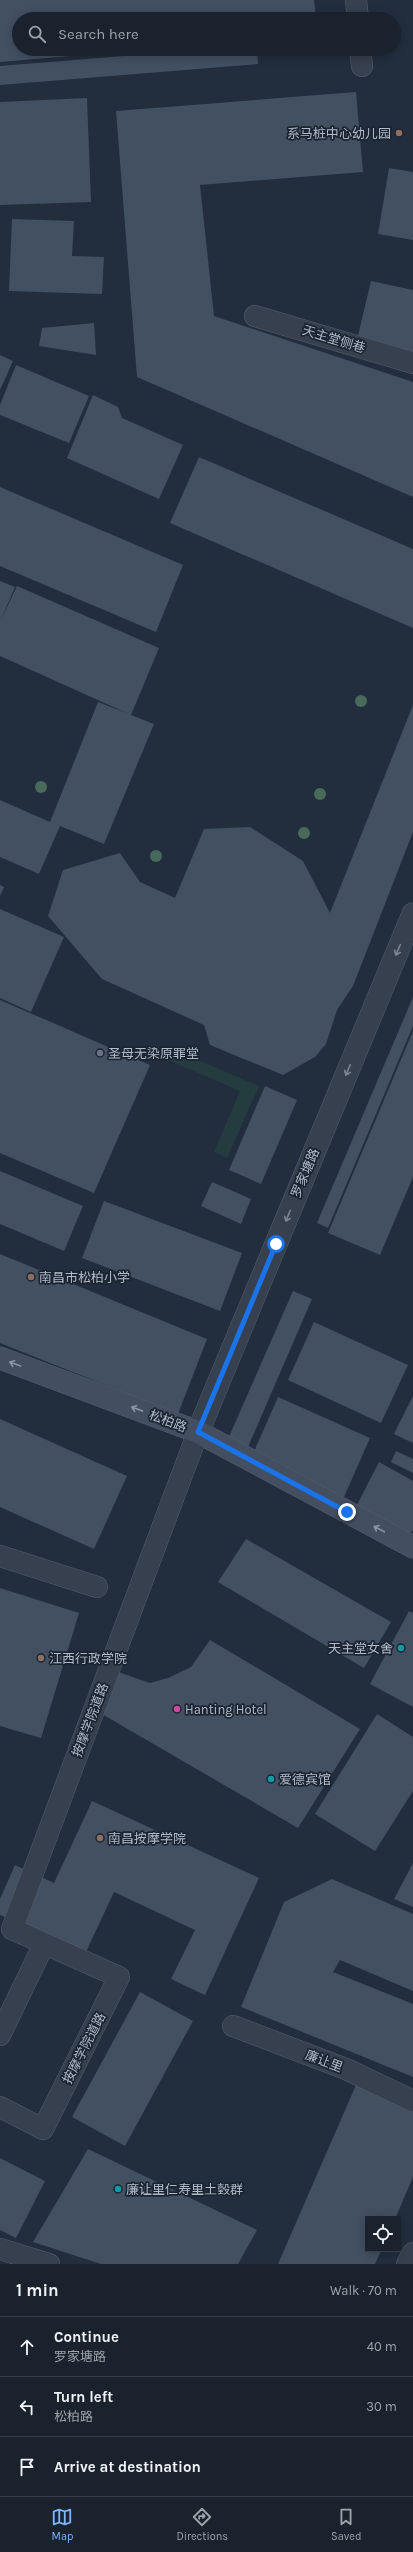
<!DOCTYPE html>
<meta charset="utf-8">
<style>
:root{--surface:#1a222e;--page:#272f3a;--text:#f1f3f6;--muted:#9fa4aa;--line:#383f4a;--accent:#81b5fe}
body{margin:0;font-family:Karla,"Noto Sans SC",sans-serif;background:var(--page);color:var(--text)}
.controls{position:absolute;right:12px;bottom:12px;display:grid;overflow:hidden;border-radius:0px;box-shadow:0 2px 10px #0003}
.controls button{width:36px;height:36px;display:grid;place-items:center;padding:0;border:0;border-bottom:1px solid var(--line);background:var(--surface);color:var(--text);font:20px sans-serif}
.stop{position:absolute;width:12px;height:12px;margin:-9px;border:3px solid #1a73e8;border-radius:50%;background:#fff}
.stop.end{background:#1a73e8;border-color:#fff;box-shadow:0 1px 4px #0008}
.list{margin:0;padding:0;list-style:none}
h2{display:flex;justify-content:space-between;align-items:center;height:52px;margin:0;padding:0 16px;font-size:17px}
h2 small{font-size:13px;font-weight:400;color:var(--muted)}
.list li{display:grid;grid-template-columns:26px 1fr auto;gap:12px;align-items:center;box-sizing:border-box;height:60px;padding:0 16px;border-top:1px solid var(--line)}
.list b{display:block;font-size:15px;white-space:nowrap}
.list p{margin:0;font-size:13px;white-space:nowrap;color:var(--muted)}
.list em{font-size:13px;font-style:normal;color:var(--muted)}
.icon{flex:none;width:22px;height:22px;fill:none;stroke:currentColor;stroke-width:2;stroke-linecap:round;stroke-linejoin:round}
.map{position:relative;flex:none;width:413px;height:2264px;overflow:hidden}
.search{position:absolute;background:var(--surface);box-shadow:0 2px 10px #0003;left:12px;right:12px;top:12px;height:44px;display:flex;align-items:center;gap:10px;box-sizing:border-box;padding:0 14px;border-radius:22px;color:var(--muted);font-size:15px}
.sheet{height:232px;background:var(--surface)}
nav{display:flex;justify-content:space-around;align-items:center;box-sizing:border-box;height:56px;border-top:1px solid var(--line);background:var(--surface);font-size:11px;color:var(--muted)}
nav a{display:grid;justify-items:center;gap:2px}
nav .on{color:var(--accent)}
.map>svg:first-child{display:block}
.green{fill:#243c3f}
.building{fill:#425062}
.lines{fill:none;stroke-linecap:round;stroke-linejoin:round}
.lane-casing{stroke:#545e6c;stroke-width:22}
.street-casing{stroke:#545e6c;stroke-width:23}
.secondary-casing{stroke:#545e6c;stroke-width:23}
.lane{stroke:#36404e;stroke-width:21}
.street{stroke:#36404e;stroke-width:22}
.secondary{stroke:#434f61;stroke-width:22}
.tree{fill:#486a5a}
.oneway{stroke:#7a8492}
.oneway2{stroke:#8a95a5}
.route{stroke:#1a73e8;stroke-width:5}
.education-dot{fill:#8d6e63;stroke:#1b2532;stroke-width:1.5}
.worship-dot{fill:#6b7280;stroke:#1b2532;stroke-width:1.5}
.culture-dot{fill:#0f9aa8;stroke:#1b2532;stroke-width:1.5}
.hotel-dot{fill:#d1479c;stroke:#1b2532;stroke-width:1.5}
.labels{text-anchor:middle;dominant-baseline:central;stroke-width:3.5;stroke-linejoin:round;paint-order:stroke}
.poi-label{font-size:13px;fill:#b1bbc9;stroke:#1b2532;text-anchor:start}
.street-label{font-size:13px;fill:#b1bbc9;stroke:#1b2532}
</style>
<div class="map">
<svg width="413" height="2264" viewBox="0 0 413 2264">
<rect width="100%" height="100%" fill="#222e3e"/>
<path class="green" d="M165,1046L259,1086L227,1158L214,1152L240,1091L161,1057Z"/>
<g class="building">
<path d="M0,0H314L316,19H19V49L142,50L0,62Z"/>
<path d="M210,49H257L258,64L0,85V66Z"/>
<path d="M356,92L363,172L200,185L214,316L413,382V497L137,377L116,111Z"/>
<path d="M87,98L91,202L0,205V102Z"/>
<path d="M389,168L413,172V240L378,234Z"/>
<path d="M12,219L74,221L72,256L104,257L102,294L9,291Z"/>
<path d="M371,281L413,290V353L357,340Z"/>
<path d="M94,323L96,355L39,346L42,328Z"/>
<path d="M0,355L13,361L0,390Z"/>
<path d="M16,365L89,396L69,443L0,415V405Z"/>
<path d="M93,395L118,407L122,418L183,445L159,499L67,458Z"/>
<path d="M199,457L413,549V628L170,523Z"/>
<path d="M0,487L183,565L156,632L0,566Z"/>
<path d="M0,581L15,587L0,622L17,586L159,648L131,715L154,724L104,844L60,826L39,874L0,857V800L50,822L98,702L129,714L0,656Z"/>
<path d="M413,705V832L353,986L337,1010L326,1044L315,1057L283,1075L210,1045L204,1025L102,979L48,916L63,870L120,853L140,882L175,898L204,829L250,827L303,861L330,913Z"/>
<path d="M0,885L4,887L0,896Z"/>
<path d="M0,909L64,937L31,1012L0,998Z"/>
<path d="M413,997V1026L328,1228L317,1223Z"/>
<path d="M0,1000L150,1065L94,1193L0,1153Z"/>
<path d="M413,1031V1177L380,1255L328,1233Z"/>
<path d="M265,1086L297,1100L261,1184L229,1170Z"/>
<path d="M0,1171L83,1206L64,1251L0,1224Z"/>
<path d="M212,1182L251,1199L241,1224L201,1206Z"/>
<path d="M104,1201L242,1253L220,1311L82,1258Z"/>
<path d="M0,1254L207,1339L178,1414L0,1343Z"/>
<path d="M293,1291L312,1299L248,1447L228,1439Z"/>
<path d="M314,1322L408,1365L381,1423L288,1380Z"/>
<path d="M413,1396V1443L394,1434Z"/>
<path d="M278,1397L370,1438L344,1497L252,1456Z"/>
<path d="M0,1419L127,1476L94,1549L0,1507Z"/>
<path d="M396,1451L413,1459V1473L391,1462Z"/>
<path d="M379,1462L413,1481V1530L410,1534L357,1505Z"/>
<path d="M246,1539L391,1622L364,1668L218,1582Z"/>
<path d="M0,1588L79,1613L41,1738L0,1726Z"/>
<path d="M409,1611L413,1613V1707L370,1684Z"/>
<path d="M210,1640L360,1729L298,1828L95,1710L118,1672L150,1683L168,1678L191,1667Z"/>
<path d="M377,1714L413,1737V1791L375,1851L315,1814Z"/>
<path d="M92,1801L259,1878L205,1995L171,1979L195,1930L114,1892L85,1954L0,1915V1899L15,1865L54,1883Z"/>
<path d="M413,1863V1907L394,1899Z"/>
<path d="M332,1879L413,1914V1991L340,1960L333,1972L413,2004V2077L241,2007L284,1902Z"/>
<path d="M140,1992L193,2021L125,2146L72,2117Z"/>
<path d="M356,2085L413,2110V2177L395,2219H368V2249H382L375,2264H278Z"/>
<path d="M88,2149L257,2230L238,2264H101L33,2242Z"/>
<path d="M0,2158L45,2181L16,2238L0,2230Z"/>
</g>
<g class="lines">
<defs>
<g id="lane">
<path d="M356,0L358,19"/>
<path d="M360,49L362,66"/>
<path d="M255,316L413,363"/>
<path d="M0,1556L97,1587"/>
<path d="M233,2026L346,2069L413,2101"/>
<path d="M0,2035L44,1944"/>
<path d="M0,2107L43,2129L119,1977L12,1929L198,1432"/>
<path d="M0,2249L49,2264"/>
<path d="M407,2264L413,2253"/>
</g>
<path id="street" d="M198,1432L413,914"/>
<path id="secondary" d="M0,1358L198,1432L413,1547"/>
</defs>
<use href="#lane" class="lane-casing"/>
<use href="#street" class="street-casing"/>
<use href="#secondary" class="secondary-casing"/>
<use href="#lane" class="lane"/>
<use href="#street" class="street"/>
<use href="#secondary" class="secondary"/>
</g>
<g class="tree">
<circle cx="361" cy="701" r="6"/>
<circle cx="41" cy="787" r="6"/>
<circle cx="320" cy="794" r="6"/>
<circle cx="304" cy="833" r="6"/>
<circle cx="156" cy="856" r="6"/>
</g>
<defs><path id="oneway-shaft" d="M-6 0H5M1.5-3L5.5 0L1.5 3" fill="none" stroke-width="1.6" stroke-linecap="round" stroke-linejoin="round"/></defs>
<g class="oneway">
<use href="#oneway-shaft" transform="translate(398 950) rotate(113)"/>
<use href="#oneway-shaft" transform="translate(348 1070) rotate(113)"/>
<use href="#oneway-shaft" transform="translate(288 1216) rotate(112)"/>
</g>
<g class="oneway2">
<use href="#oneway-shaft" transform="translate(15 1364) rotate(-160)"/>
<use href="#oneway-shaft" transform="translate(137 1409) rotate(-160)"/>
<use href="#oneway-shaft" transform="translate(379 1529) rotate(-152)"/>
</g>
<g class="lines">
<path class="route" d="M276,1244L198,1432L347,1512"/>
</g>
<g class="education-dot">
<circle cx="399" cy="133" r="4"/>
<circle cx="31" cy="1277" r="4"/>
<circle cx="41" cy="1658" r="4"/>
<circle cx="100" cy="1838" r="4"/>
</g>
<circle class="worship-dot" cx="100" cy="1053" r="4"/>
<g class="culture-dot">
<circle cx="401" cy="1648" r="4"/>
<circle cx="271" cy="1779" r="4"/>
<circle cx="118" cy="2189" r="4"/>
</g>
<circle class="hotel-dot" cx="177" cy="1709" r="4"/>
<g class="labels">
<g class="poi-label">
<text x="391" y="133" text-anchor="end">系马桩中心幼儿园</text>
<text x="108" y="1053">圣母无染原罪堂</text>
<text x="39" y="1277">南昌市松柏小学</text>
<text x="393" y="1648" text-anchor="end">天主堂女舍</text>
<text x="49" y="1658">江西行政学院</text>
<text x="185" y="1709">Hanting Hotel</text>
<text x="279" y="1779">爱德宾馆</text>
<text x="108" y="1838">南昌按摩学院</text>
<text x="126" y="2189">廉让里仁寿里土㲄群</text>
</g>
<g class="street-label">
<text transform="translate(334 339) rotate(17)">天主堂侧巷</text>
<text transform="translate(305 1173) rotate(-67)">罗家塘路</text>
<text transform="translate(168 1421) rotate(21)">松柏路</text>
<text transform="translate(90 1720) rotate(-69)">按摩学院道路</text>
<text transform="translate(84 2048) rotate(-63)">按摩学院道路</text>
<text transform="translate(324 2061) rotate(21)">廉让里</text>
</g>
</g>
</svg>
<div class="controls">
<button><svg class="icon" aria-label="locate" viewBox="0 0 24 24"><circle cx="12" cy="12" r="6"/><path d="M12 2v4M12 18v4M2 12h4M18 12h4"/></svg></button>
</div>
<div class="stop" style="left:276px;top:1244px"></div>
<div class="stop end" style="left:347px;top:1512px"></div>
<div class="search"><svg class="icon" aria-label="search" viewBox="0 0 24 24"><circle cx="10" cy="10" r="6"/><path d="M15 15l6 6"/></svg>Search here</div>
</div>
<section class="sheet">
<h2>1 min<small>Walk · 70 m</small></h2>
<ul class="list">
<li><svg class="icon" aria-label="ahead" viewBox="0 0 24 24"><path d="M12 20V5M6 11l6-6 6 6"/></svg><div><b>Continue</b><p>罗家塘路</p></div><em>40 m</em></li>
<li><svg class="icon" aria-label="left" viewBox="0 0 24 24"><path d="M17 20v-9H6M10 6l-5 5 5 5"/></svg><div><b>Turn left</b><p>松柏路</p></div><em>30 m</em></li>
<li><svg class="icon" aria-label="arrive" viewBox="0 0 24 24"><path d="M6 21V4h12l-3 4 3 4H6"/></svg><div><b>Arrive at destination</b></div></li>
</ul>
</section>
<nav>
<a class="on"><svg class="icon" aria-label="map" viewBox="0 0 24 24"><path d="M3 6l6-2 6 2 6-2v14l-6 2-6-2-6 2zM9 4v14M15 6v14"/></svg>Map</a>
<a><svg class="icon" aria-label="directions" viewBox="0 0 24 24"><path d="M12 3l9 9-9 9-9-9zM9 14v-3h6M13 9l2 2-2 2"/></svg>Directions</a>
<a><svg class="icon" aria-label="saved" viewBox="0 0 24 24"><path d="M7 4h10v16l-5-4-5 4z"/></svg>Saved</a>
</nav>
